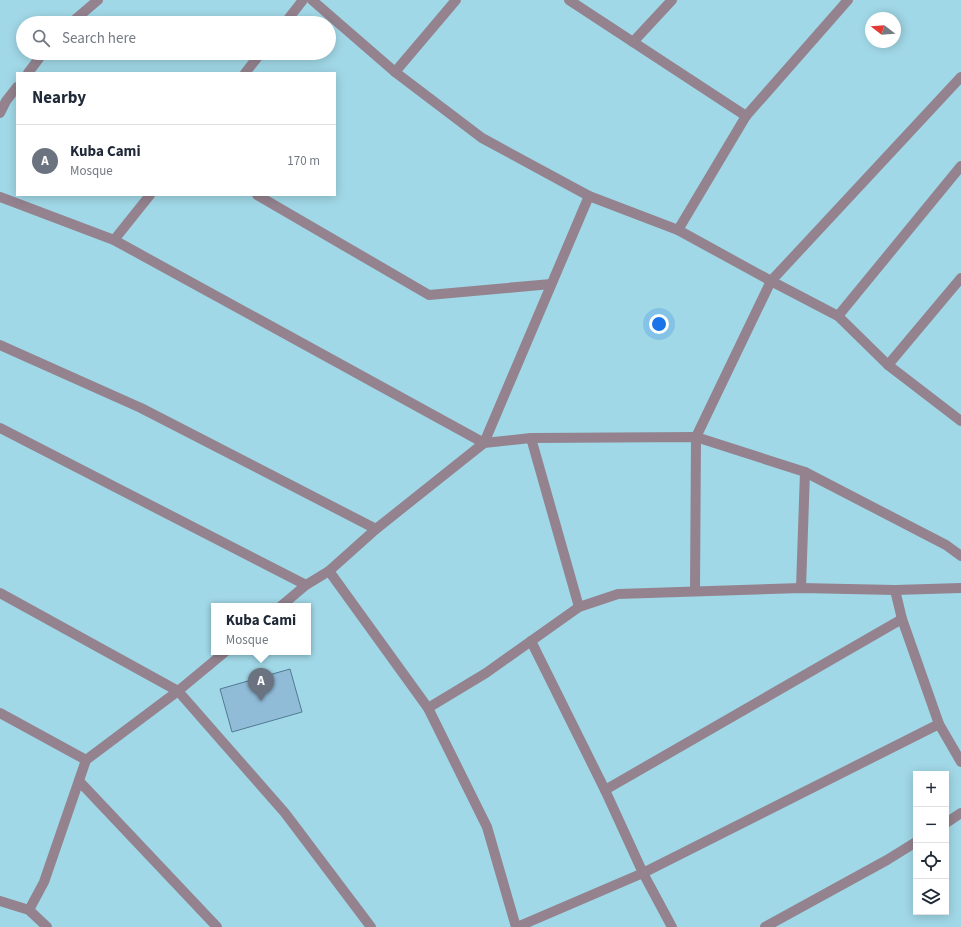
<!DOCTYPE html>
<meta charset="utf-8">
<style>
:root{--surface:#fff;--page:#f6f6f7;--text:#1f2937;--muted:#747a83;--line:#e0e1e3;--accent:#111827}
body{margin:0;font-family:"Source Sans 3",sans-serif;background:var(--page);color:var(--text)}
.controls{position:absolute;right:12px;bottom:12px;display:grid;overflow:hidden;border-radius:0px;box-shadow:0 2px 10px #0003}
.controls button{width:36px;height:36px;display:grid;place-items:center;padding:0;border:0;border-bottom:1px solid var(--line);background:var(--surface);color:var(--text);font:20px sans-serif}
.compass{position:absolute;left:865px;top:12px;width:36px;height:36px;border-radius:50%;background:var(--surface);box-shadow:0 2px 10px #0003;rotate:287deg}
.you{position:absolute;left:659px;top:324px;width:14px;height:14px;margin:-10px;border:3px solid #fff;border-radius:50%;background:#1a73e8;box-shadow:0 0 0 6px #1a73e833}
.badge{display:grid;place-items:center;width:26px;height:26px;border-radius:50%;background:var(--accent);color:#fff;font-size:13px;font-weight:700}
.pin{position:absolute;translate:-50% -33px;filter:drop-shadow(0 1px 2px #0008)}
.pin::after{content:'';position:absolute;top:21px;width:14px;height:12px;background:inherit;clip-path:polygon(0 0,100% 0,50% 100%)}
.popup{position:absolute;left:211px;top:603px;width:100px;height:52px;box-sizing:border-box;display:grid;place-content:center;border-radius:0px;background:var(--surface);filter:drop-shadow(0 1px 3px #0005);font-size:13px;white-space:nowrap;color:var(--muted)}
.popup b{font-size:15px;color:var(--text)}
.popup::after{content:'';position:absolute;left:50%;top:100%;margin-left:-8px;border:8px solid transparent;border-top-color:var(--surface)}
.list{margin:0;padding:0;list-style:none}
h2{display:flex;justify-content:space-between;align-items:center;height:52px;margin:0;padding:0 16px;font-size:17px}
h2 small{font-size:13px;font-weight:400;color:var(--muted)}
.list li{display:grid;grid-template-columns:26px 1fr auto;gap:12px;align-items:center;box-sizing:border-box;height:72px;padding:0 16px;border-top:1px solid var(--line)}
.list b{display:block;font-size:15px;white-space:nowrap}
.list p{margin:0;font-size:13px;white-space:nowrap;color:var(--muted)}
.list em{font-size:13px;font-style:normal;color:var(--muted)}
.icon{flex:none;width:22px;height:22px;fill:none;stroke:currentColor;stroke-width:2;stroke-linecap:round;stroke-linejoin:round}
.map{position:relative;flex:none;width:961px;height:927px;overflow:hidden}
.search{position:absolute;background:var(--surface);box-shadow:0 2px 10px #0003;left:16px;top:16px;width:320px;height:44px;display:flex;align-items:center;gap:10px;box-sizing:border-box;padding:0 14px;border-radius:22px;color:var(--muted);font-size:15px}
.panel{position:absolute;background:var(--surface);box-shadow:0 2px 10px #0003;left:16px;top:72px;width:320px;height:124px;border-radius:0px}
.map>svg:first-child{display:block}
.building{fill:#91bcd8;stroke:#517a93}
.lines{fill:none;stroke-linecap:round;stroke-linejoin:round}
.minor{stroke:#94838f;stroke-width:10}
</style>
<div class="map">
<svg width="961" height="927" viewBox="0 0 961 927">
<rect width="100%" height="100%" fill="#a1d8e7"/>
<path class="building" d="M290,669L302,712L232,732L220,689Z"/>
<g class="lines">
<g class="minor">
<path d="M312,0L395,72L482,138L589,196L678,230L771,281L838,316L888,365L961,421"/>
<path d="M569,0L746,116"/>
<path d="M71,23L98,0"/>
<path d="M285,23L303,0"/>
<path d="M633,42L672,0"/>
<path d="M395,72L456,0"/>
<path d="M28,73L43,53"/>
<path d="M245,73L261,53"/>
<path d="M0,113L6,101L17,87"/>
<path d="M257,195L429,295L551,284"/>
<path d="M0,197L114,240L484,443L589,196"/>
<path d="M678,230L746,116L848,0"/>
<path d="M114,240L150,195"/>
<path d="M838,316L961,166"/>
<path d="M0,345L141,408L376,529"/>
<path d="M888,365L961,278"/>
<path d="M0,428L306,585"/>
<path d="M531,438L579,607"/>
<path d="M329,571L428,708L487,827L516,927"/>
<path d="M801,588L805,472"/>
<path d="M895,590L902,619L939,724L961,762"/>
<path d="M695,591L696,437L771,281L961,77"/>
<path d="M0,593L178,691L285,813L371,927"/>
<path d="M281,606L306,585L329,571L376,529L484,443L531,438L696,437L805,472L946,545L961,556"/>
<path d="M531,641L605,790L643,873L672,927"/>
<path d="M428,708L486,673L579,607L618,594L801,588L895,590L961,588"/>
<path d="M0,713L86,760"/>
<path d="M79,781L217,927"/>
<path d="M605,790L902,619"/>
<path d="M946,823L961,813"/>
<path d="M0,901L29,910L47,927"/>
<path d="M29,910L44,882L86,760L178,691L225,652"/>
<path d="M517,927L643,873L939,724"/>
<path d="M765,927L887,860L916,842"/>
</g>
</g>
</svg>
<div class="controls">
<button>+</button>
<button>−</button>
<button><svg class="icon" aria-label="locate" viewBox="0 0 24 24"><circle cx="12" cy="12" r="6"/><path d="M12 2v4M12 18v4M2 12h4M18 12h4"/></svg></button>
<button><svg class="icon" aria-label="layers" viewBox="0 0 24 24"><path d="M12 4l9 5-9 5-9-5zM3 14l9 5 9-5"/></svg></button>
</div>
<svg class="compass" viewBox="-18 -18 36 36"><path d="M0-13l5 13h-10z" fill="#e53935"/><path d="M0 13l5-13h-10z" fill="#747a83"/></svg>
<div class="you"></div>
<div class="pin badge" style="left:261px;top:701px;background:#6b7280">A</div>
<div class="popup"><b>Kuba Cami</b>Mosque</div>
<div class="search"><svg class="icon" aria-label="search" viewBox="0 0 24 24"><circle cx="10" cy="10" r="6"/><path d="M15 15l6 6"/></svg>Search here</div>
<section class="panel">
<h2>Nearby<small></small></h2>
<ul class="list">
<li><span class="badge" style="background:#6b7280">A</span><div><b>Kuba Cami</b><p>Mosque</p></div><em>170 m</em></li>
</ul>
</section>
</div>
